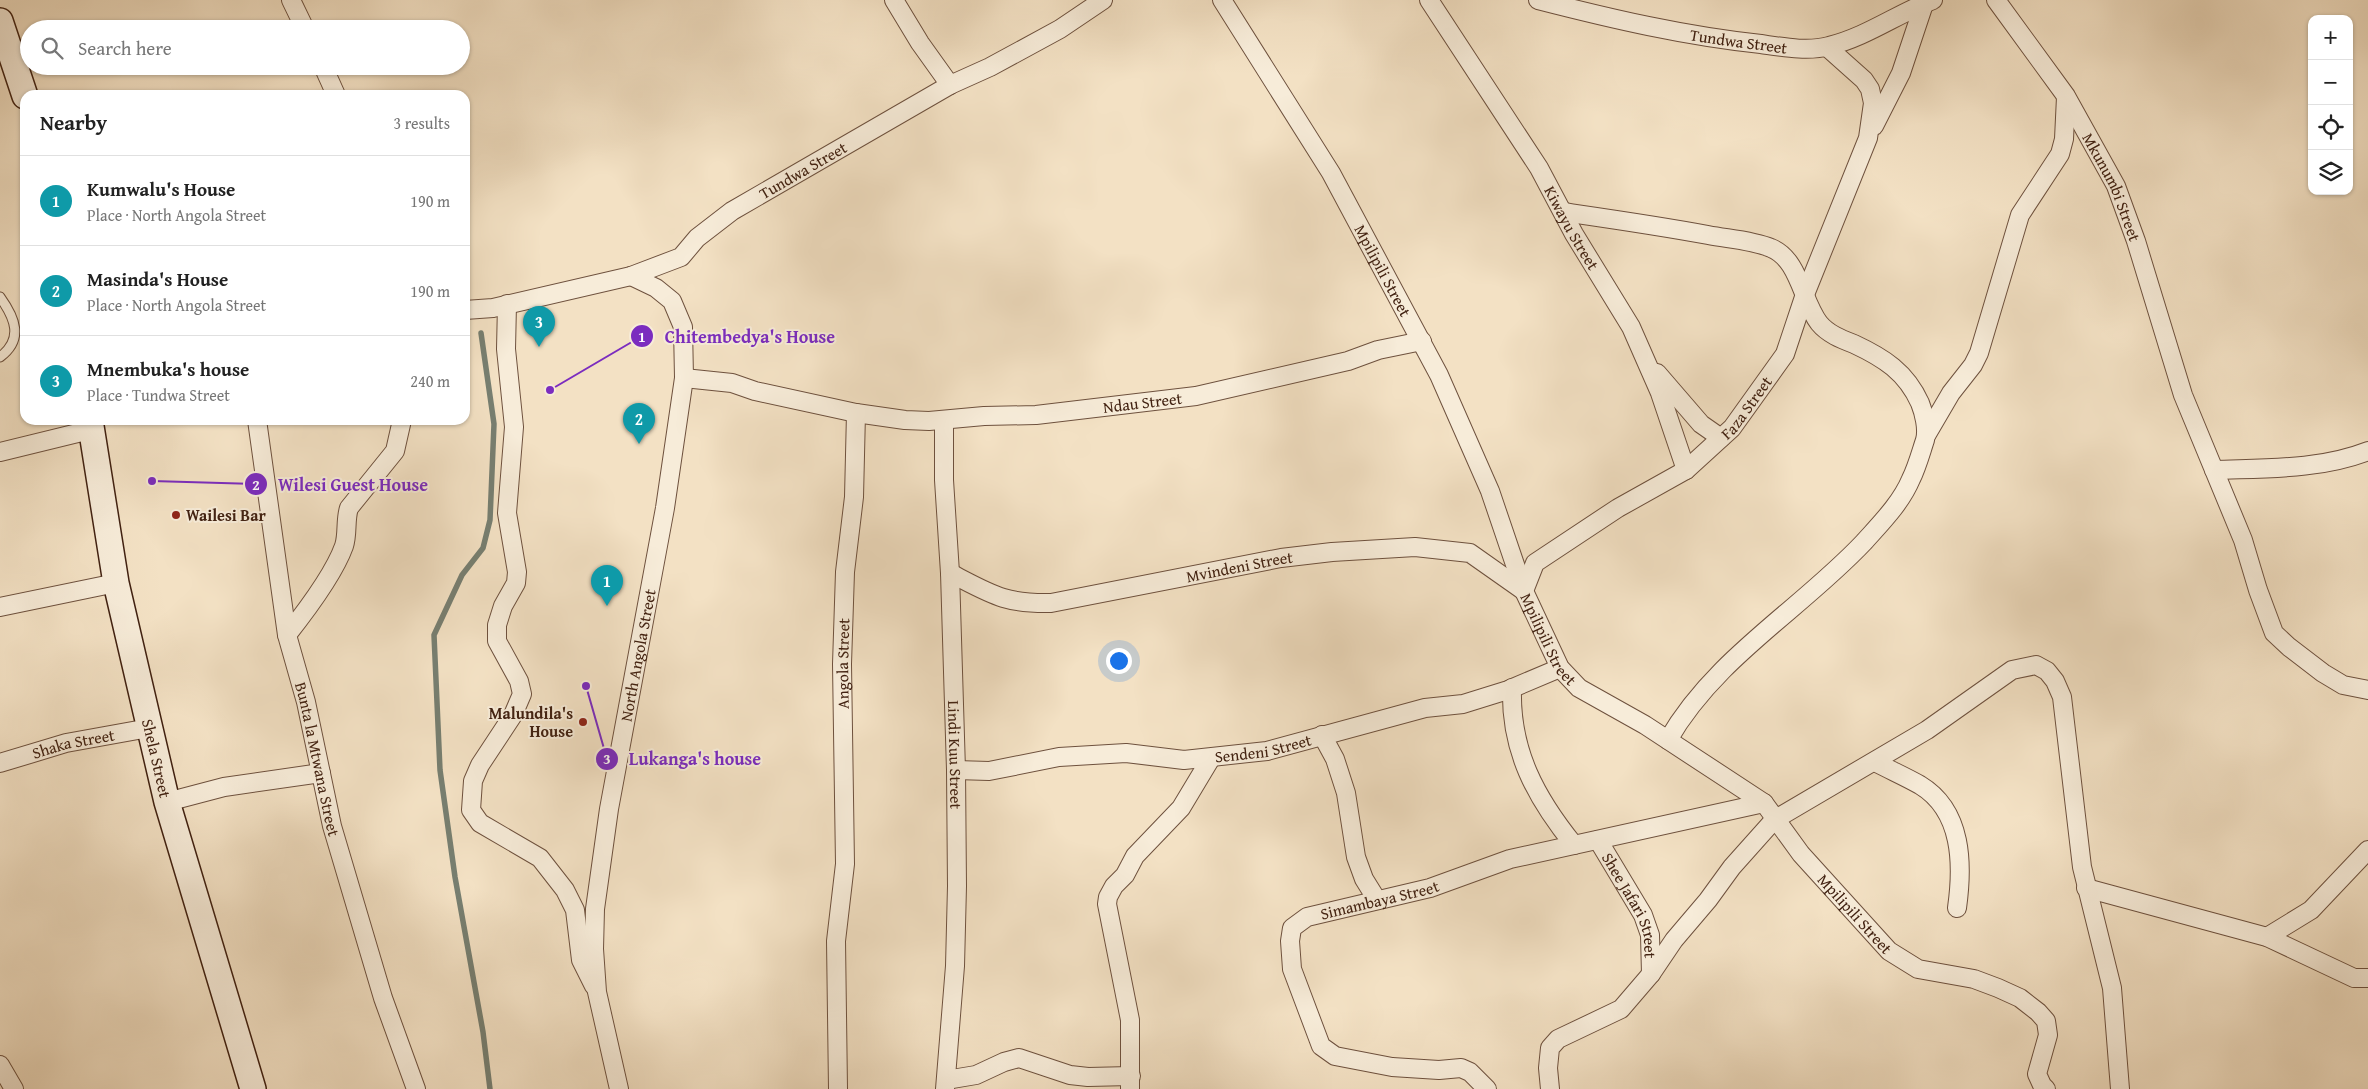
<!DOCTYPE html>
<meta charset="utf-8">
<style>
:root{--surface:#fff;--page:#f2f2f2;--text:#222;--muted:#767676;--line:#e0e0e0;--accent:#d93025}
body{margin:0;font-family:"Gentium Book Plus",serif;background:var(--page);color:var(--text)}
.controls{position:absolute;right:15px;top:15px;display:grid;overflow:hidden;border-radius:10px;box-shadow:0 1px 4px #0004}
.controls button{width:45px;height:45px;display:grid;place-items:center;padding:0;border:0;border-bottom:1px solid var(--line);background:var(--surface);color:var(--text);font:25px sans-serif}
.you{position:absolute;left:1118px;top:660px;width:18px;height:18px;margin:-12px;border:4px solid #fff;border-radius:50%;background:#1a73e8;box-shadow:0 0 0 8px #1a73e833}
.badge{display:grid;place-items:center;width:32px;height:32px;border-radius:50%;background:var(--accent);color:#fff;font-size:16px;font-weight:700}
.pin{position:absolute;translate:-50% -41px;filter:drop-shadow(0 1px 2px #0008)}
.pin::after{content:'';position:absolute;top:26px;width:18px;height:15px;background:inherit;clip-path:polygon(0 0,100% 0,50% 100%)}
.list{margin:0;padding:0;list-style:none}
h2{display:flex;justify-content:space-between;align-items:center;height:65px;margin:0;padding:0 20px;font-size:21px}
h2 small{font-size:16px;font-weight:400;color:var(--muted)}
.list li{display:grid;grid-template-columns:32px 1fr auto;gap:15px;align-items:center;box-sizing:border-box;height:90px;padding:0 20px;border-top:1px solid var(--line)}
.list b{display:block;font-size:19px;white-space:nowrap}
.list p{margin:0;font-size:16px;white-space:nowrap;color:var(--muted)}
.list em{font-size:16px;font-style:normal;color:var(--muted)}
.icon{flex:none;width:28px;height:28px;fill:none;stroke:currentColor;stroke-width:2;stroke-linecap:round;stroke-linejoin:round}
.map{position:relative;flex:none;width:2368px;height:1089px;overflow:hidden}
.search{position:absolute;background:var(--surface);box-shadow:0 1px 4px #0004;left:20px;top:20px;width:450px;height:55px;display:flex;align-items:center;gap:12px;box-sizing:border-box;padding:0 18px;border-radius:28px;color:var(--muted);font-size:19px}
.panel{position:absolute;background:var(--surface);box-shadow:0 1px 4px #0004;left:20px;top:90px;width:450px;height:335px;border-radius:15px}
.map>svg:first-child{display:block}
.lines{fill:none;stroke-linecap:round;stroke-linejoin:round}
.stream{stroke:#777f71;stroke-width:5.5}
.lane-casing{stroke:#6e513e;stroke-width:11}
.street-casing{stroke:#6e513e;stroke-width:20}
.secondary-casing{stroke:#412111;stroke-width:28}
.lane{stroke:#f7ecd9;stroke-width:9}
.street{stroke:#f7ecd9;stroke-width:18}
.secondary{stroke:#f7ecd9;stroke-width:25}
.poi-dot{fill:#8f2418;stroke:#f7ecd9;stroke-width:2}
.labels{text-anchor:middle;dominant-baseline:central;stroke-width:4;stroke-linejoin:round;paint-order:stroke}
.street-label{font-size:16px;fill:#412111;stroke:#f7ecd9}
.poi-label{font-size:16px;font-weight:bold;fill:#412111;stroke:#f7ecd9;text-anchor:start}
.leader{fill:none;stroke:#7b2cbf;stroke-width:2}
.callout-dot{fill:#7b2cbf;stroke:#f7ecd9;stroke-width:2}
.mark-label{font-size:15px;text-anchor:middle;font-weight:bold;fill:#fff}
.callout-label{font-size:18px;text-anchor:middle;font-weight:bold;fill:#7b2cbf;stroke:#f7ecd9;stroke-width:4;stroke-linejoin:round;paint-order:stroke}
</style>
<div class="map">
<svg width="2368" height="1089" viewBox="0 0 2368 1089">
<rect width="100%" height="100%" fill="#f3e1c4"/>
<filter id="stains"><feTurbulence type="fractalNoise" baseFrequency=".004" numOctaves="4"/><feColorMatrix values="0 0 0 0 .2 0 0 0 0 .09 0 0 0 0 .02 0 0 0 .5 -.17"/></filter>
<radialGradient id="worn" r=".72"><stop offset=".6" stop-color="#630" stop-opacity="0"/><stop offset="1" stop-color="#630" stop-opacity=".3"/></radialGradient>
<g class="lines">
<path class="stream" d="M481,333L494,424L490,520L483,548L462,575L434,635L440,770L455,877L483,1032L490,1089"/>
<defs>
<path id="lane" d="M0,297C15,318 24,339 0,357"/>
<g id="street">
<path d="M291,0L305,29"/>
<path d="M894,0L920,43L950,85"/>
<path id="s1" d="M1222,0L1331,173L1439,375L1490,491L1524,591L1560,668L1579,688L1645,725L1764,803L1801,854L1889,951L1918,969L1974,979L1998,988L2020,998L2038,1012L2046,1021L2048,1035L2037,1074L2042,1085L2046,1089"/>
<path id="s2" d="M1429,0L1539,168L1574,234L1631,327L1660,393L1686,470"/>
<path id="s3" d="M1538,0C1612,19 1685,36 1761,44C1782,47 1808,52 1829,46C1866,37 1897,14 1933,0"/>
<path id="s4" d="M1996,0L2066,96L2116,186L2136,241L2183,395L2243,540L2258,590L2274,633L2289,647L2323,673L2343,685L2368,690"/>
<path d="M323,66L336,95"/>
<path d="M1874,126L1901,73L1924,4"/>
<path d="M1563,212C1611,219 1660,226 1708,235C1729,239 1752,240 1771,248C1799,259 1802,301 1819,323C1828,334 1841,339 1854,344C1884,358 1906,372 1920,403C1924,413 1928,429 1925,440C1921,452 1917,467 1911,479C1901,503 1881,523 1864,542C1800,610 1715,658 1668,740"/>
<path d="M507,304L506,349L514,427L507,513L517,572L516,583L503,606L497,625V641L519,681L522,694L513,715L480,765L473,781L471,810L480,823L540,858L565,890L575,910L581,960L594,986"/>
<path id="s5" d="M465,310L493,308L631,276L681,257L697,238L732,211L950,85L990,67L1060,29L1103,0"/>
<path d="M1657,373L1701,424L1721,438"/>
<path id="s6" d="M684,378L732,383L755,391L856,413L905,420L929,421L984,416L1036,415L1196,396L1348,361L1378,350L1422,341"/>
<path id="s7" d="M257,420L287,635L306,702L332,826L383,998L416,1089"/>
<path id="s8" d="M944,420V480L950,573L956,770L957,886L955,966L945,1089"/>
<path d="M1927,434L1951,393L1973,365L1979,353L2020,215L2060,154L2064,139L2066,97"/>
<path d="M0,452L90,430"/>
<path d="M2214,470C2265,468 2320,470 2368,451"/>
<path id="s9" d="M950,573C991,594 1004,604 1051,603L1281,558L1332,552L1415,547L1470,553L1524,591L1535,563L1618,508L1686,470L1732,428L1785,354L1804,297L1868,138L1873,103L1870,89L1864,80L1827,47"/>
<path d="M0,607L116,583"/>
<path d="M287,635C306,611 334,574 344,546C348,534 345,520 349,508L395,451L402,420"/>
<path d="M1512,688C1510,751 1536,798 1574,845"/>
<path d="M1322,735L1335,759L1346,793L1356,857L1364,879L1377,900"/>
<path d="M1875,762C1890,770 1906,777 1920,785C1963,811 1963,865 1957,908"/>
<path id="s10" d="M0,763L66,743L149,728"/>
<path id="s11" d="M956,770L989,771L1059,757L1126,753L1184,760L1267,751L1425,708L1463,704L1508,690L1560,668"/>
<path d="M167,802L224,787L321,773"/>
<path id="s12" d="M1598,840L1643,915L1650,935L1651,974"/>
<path d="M2086,888L2267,937L2354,978H2368"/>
<path d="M2267,937L2311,910L2368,850"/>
<path d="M0,1065L14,1089"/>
<path d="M946,1080L976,1075L1004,1062L1019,1058L1070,1075L1088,1077L1131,1076"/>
<path id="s13" d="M619,1089L597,992L594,949L595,909L609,809L665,508L684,378L683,327L672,301L656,288L631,276"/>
<path id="s14" d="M838,1089L836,941L845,864L842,664L845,572L854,497L856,413"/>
<path d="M1130,1089V1020L1107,904L1108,897L1114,886L1125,875L1135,856L1181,808L1211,758"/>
<path id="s15" d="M1487,1089L1470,1072L1461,1068L1439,1070L1392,1067L1335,1056L1321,1046L1292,969L1290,941L1292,928L1307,917L1430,888L1510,859L1764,803"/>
<path d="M1550,1089L1548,1068L1550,1048L1558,1039L1621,1009L1651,974L1674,940L1708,900L1732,867L1774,820L1927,730L2012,670L2036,665L2047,671L2055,681L2062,697L2082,867L2112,988L2120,1089"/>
</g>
<g id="secondary">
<path d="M0,21L25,96"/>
<path id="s16" d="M90,420L116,583L167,802L253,1089"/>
</g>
</defs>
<use href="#lane" class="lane-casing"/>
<use href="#street" class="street-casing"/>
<use href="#secondary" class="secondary-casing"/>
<use href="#lane" class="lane"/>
<use href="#street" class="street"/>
<use href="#secondary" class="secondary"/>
</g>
<g class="poi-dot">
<circle cx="176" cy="515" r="5"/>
<circle cx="583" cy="722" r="5"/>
</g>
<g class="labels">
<g class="street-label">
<text stroke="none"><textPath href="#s3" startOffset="205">Tundwa Street</textPath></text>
<text stroke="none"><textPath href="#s5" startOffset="374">Tundwa Street</textPath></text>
<text stroke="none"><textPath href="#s4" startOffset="221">Mkunumbi Street</textPath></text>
<text stroke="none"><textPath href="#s2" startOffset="269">Kiwayu Street</textPath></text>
<text stroke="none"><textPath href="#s1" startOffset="315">Mpilipili Street</textPath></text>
<text stroke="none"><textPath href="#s6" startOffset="464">Ndau Street</textPath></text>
<text stroke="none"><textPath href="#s9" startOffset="892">Faza Street</textPath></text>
<text stroke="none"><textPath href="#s9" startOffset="299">Mvindeni Street</textPath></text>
<text stroke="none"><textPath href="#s1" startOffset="720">Mpilipili Street</textPath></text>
<text stroke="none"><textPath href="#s13" startOffset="440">North Angola Street</textPath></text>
<text stroke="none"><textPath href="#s14" startOffset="426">Angola Street</textPath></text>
<text stroke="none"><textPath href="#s10" startOffset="76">Shaka Street</textPath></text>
<text stroke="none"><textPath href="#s11" startOffset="310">Sendeni Street</textPath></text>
<text stroke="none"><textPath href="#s8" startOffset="335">Lindi Kuu Street</textPath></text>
<text stroke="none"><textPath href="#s16" startOffset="345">Shela Street</textPath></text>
<text stroke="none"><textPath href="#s7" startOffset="345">Bunta la Mtwana Street</textPath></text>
<text stroke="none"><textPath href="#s15" startOffset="395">Simambaya Street</textPath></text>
<text stroke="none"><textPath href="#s12" startOffset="74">Shee Jafari Street</textPath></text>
<text stroke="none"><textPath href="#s1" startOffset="1140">Mpilipili Street</textPath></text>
</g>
<g class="poi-label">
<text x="186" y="515">Wailesi Bar</text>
<text x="573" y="713" text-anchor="end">Malundila's<tspan x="573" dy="18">House</tspan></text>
</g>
</g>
<path class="leader" d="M550 390L642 336M152 481L256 484M586 686L607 759"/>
<g class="callout-dot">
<circle cx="550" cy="390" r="5"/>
<circle cx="152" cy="481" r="5"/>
<circle cx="586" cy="686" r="5"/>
<circle cx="642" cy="336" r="12"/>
<circle cx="256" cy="484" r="12"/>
<circle cx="607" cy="759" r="12"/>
</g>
<g class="mark-label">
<text x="642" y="342">1</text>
<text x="256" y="490">2</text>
<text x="607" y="764">3</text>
</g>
<g class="callout-label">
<text x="750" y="343">Chitembedya's House</text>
<text x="353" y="491">Wilesi Guest House</text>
<text x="695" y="765">Lukanga's house</text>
</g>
<rect width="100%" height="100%" filter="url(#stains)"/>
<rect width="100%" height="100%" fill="url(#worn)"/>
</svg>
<div class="controls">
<button>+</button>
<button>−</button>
<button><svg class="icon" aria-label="locate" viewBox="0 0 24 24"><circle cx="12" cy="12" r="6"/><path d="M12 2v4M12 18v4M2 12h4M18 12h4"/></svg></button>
<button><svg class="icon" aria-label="layers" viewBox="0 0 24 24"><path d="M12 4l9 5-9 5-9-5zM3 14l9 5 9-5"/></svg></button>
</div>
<div class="you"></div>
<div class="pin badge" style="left:607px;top:606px;background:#0f9aa8">1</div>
<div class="pin badge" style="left:639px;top:444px;background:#0f9aa8">2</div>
<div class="pin badge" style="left:539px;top:347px;background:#0f9aa8">3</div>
<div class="search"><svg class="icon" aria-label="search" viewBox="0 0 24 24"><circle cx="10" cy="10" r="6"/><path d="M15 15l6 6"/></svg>Search here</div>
<section class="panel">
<h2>Nearby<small>3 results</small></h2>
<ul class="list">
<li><span class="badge" style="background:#0f9aa8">1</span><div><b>Kumwalu's House</b><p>Place · North Angola Street</p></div><em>190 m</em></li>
<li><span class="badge" style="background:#0f9aa8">2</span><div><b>Masinda's House</b><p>Place · North Angola Street</p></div><em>190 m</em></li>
<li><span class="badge" style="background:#0f9aa8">3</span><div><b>Mnembuka's house</b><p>Place · Tundwa Street</p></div><em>240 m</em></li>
</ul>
</section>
</div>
